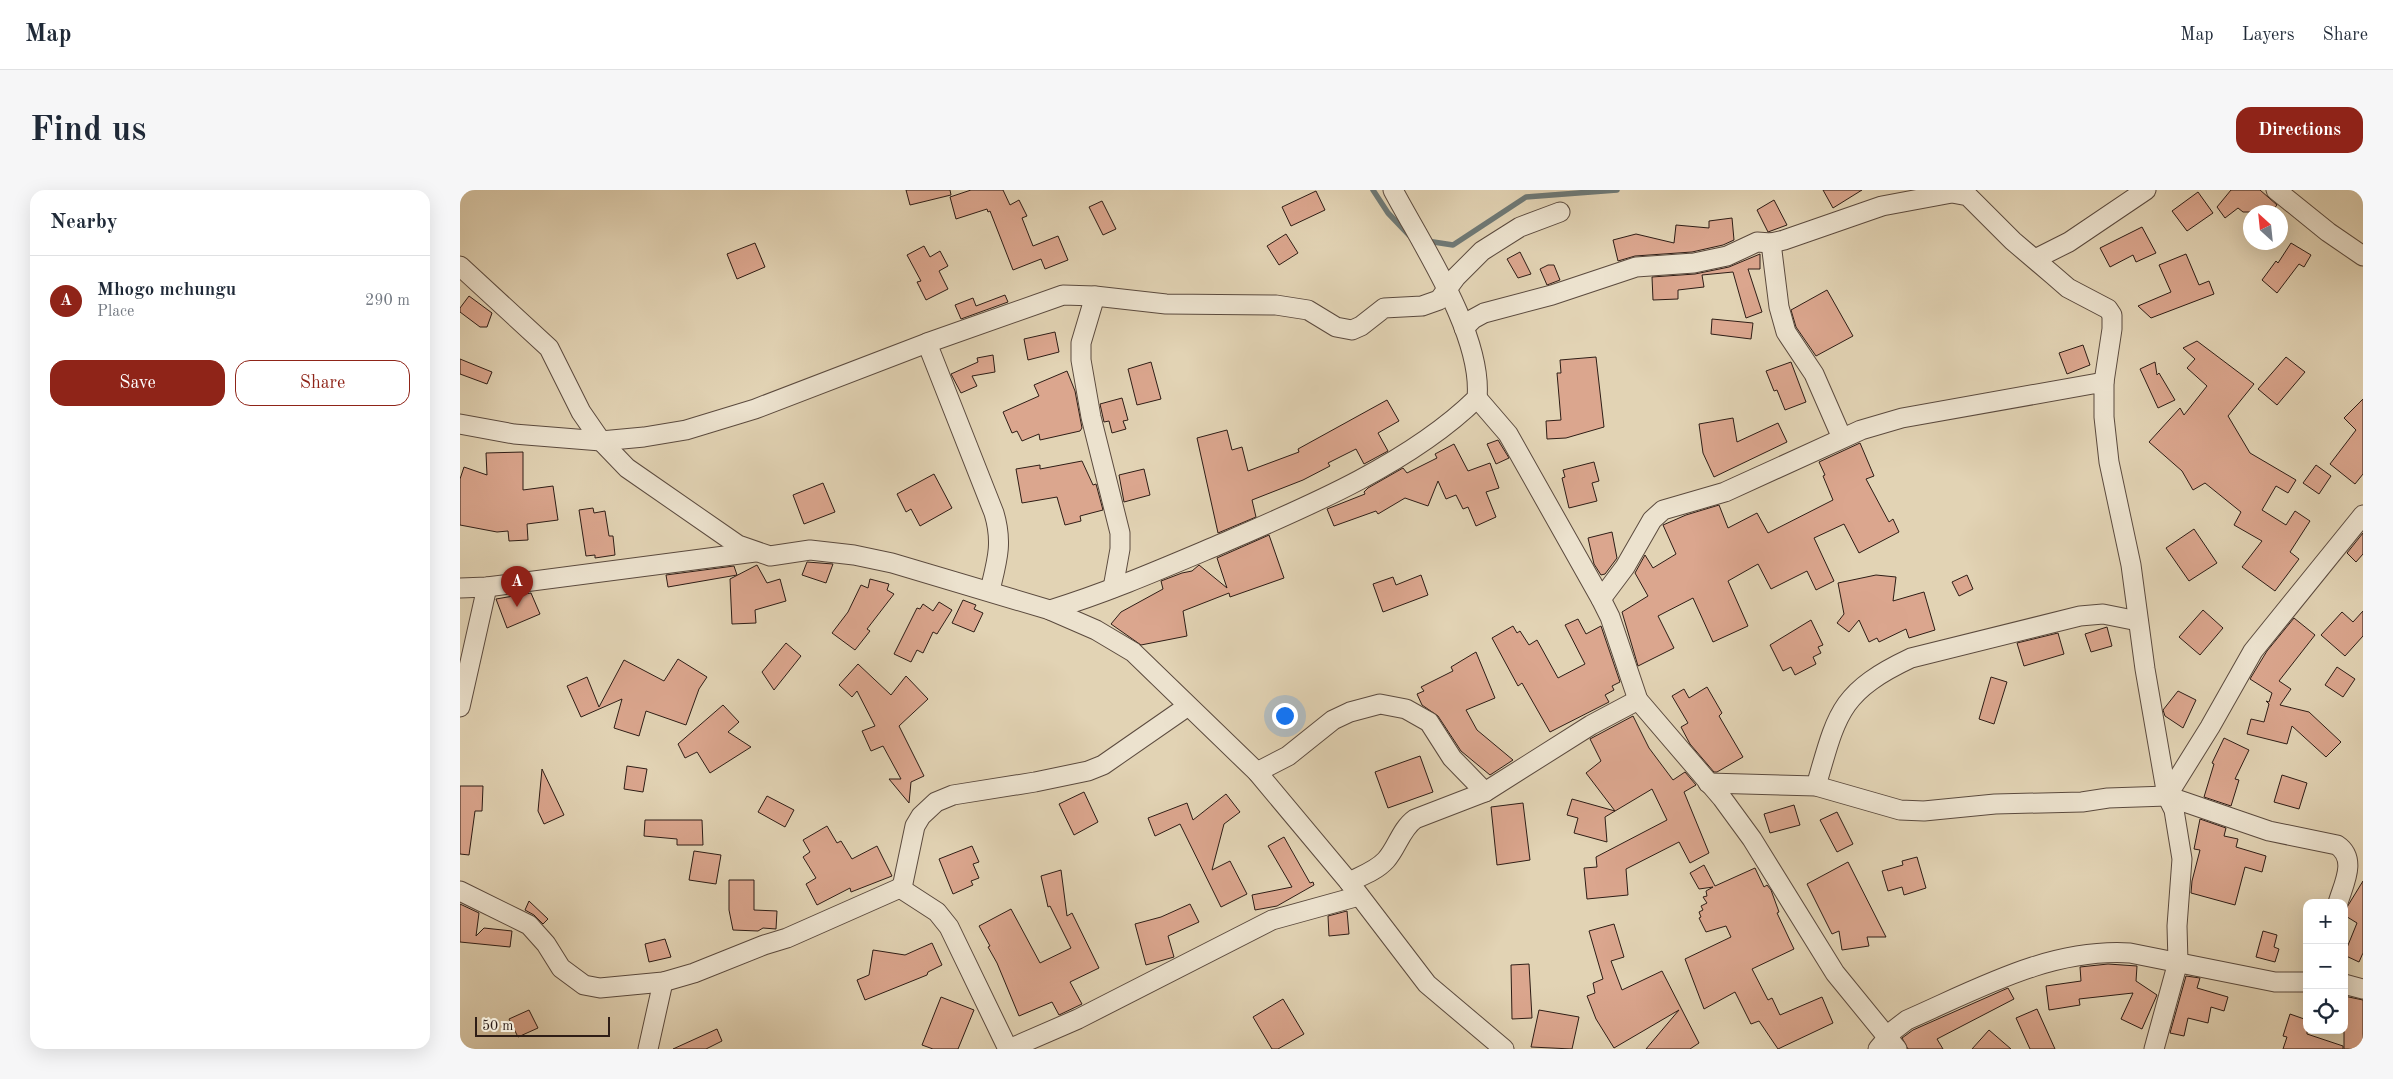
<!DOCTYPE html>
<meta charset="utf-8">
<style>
:root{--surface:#fff;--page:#f6f6f7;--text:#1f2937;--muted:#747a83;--line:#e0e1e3;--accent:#8f2418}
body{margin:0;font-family:"Old Standard TT",serif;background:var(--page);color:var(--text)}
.controls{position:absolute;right:15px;bottom:15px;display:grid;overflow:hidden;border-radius:10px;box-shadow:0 5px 20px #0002}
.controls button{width:45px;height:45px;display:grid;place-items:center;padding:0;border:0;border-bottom:1px solid var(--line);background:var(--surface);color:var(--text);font:25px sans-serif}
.compass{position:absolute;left:1783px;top:15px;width:45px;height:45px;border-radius:50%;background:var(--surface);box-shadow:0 5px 20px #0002;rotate:333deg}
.scale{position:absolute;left:15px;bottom:12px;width:135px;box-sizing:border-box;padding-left:5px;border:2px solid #2e1d16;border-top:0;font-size:14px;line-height:18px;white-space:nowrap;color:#2e1d16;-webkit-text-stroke:4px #ece2ce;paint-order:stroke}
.you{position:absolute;left:824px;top:525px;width:18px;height:18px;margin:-12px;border:4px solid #fff;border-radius:50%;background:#1a73e8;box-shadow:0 0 0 8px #1a73e833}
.badge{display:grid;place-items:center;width:32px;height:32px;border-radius:50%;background:var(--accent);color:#fff;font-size:16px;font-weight:700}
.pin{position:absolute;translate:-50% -41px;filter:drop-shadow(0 1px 2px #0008)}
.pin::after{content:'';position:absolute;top:26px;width:18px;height:15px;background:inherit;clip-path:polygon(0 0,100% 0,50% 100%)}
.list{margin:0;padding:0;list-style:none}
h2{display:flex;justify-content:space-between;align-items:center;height:65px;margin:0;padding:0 20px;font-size:21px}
h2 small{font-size:16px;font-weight:400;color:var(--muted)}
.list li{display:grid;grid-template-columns:32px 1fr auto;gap:15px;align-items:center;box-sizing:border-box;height:90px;padding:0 20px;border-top:1px solid var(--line)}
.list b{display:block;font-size:19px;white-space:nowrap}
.list p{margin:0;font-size:16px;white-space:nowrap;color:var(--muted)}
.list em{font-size:16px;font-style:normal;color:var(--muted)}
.actions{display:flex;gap:10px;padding:15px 20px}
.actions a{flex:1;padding:11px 0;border:1px solid var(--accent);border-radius:15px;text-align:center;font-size:18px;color:var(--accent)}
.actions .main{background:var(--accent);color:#fff}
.icon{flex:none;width:28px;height:28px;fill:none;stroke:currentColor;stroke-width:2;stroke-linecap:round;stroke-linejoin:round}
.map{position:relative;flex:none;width:1903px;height:859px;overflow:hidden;border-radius:15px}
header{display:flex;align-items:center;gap:30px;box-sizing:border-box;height:70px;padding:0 25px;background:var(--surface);border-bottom:1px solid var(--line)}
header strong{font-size:24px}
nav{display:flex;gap:28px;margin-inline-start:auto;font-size:18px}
.intro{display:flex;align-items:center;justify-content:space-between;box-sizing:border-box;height:120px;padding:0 30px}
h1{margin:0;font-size:35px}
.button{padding:12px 22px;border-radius:15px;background:var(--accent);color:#fff;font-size:18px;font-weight:700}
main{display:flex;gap:30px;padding:0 30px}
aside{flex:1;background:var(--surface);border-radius:15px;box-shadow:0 5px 20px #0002}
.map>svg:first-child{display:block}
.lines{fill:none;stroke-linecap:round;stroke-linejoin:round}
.stream{stroke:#6e7976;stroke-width:5.5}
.building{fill:#dba68e;stroke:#2e1d16}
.street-casing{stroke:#5b4a3e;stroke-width:21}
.street{stroke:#ece2ce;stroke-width:19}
</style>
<header>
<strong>Map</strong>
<nav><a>Map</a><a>Layers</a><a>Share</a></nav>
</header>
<div class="intro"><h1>Find us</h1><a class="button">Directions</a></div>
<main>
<aside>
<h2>Nearby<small></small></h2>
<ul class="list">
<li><span class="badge">A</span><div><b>Mhogo mchungu</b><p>Place</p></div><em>290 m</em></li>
</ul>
<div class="actions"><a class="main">Save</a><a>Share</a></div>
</aside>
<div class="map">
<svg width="1903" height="859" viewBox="0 0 1903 859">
<rect width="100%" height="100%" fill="#e2d3b4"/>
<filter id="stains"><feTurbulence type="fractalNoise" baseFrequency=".004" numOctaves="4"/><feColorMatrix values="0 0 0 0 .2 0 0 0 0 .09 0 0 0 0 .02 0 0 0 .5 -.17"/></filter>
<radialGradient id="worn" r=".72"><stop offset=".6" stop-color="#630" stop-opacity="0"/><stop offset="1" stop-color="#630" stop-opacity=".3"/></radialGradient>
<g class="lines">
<g class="stream">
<path d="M913,0L928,23L949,45"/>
<path d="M967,51L993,55L1066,7L1157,0"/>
</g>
</g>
<g class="building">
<path d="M446,0H490L491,5L450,15Z"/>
<path d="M511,0H543L550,15L559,10L567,26L562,28L573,56L598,46L608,70L585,79L581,69L553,80L530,21L528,22L527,19L496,29L490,7Z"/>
<path d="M1363,0H1402L1373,18Z"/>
<path d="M1771,0H1800L1817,15L1811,22H1783L1778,18L1765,28L1757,17Z"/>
<path d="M856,1L865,20L831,36L822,17Z"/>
<path d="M1738,2L1753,23L1727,41L1712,21Z"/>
<path d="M1314,10L1327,35L1308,42L1297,20Z"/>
<path d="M642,11L656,39L643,45L629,17Z"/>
<path d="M1272,28L1274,50L1263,55L1232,62L1175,66L1158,71L1153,50L1176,44L1214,53L1216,35L1249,38V31Z"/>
<path d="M1682,37L1696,63L1676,72L1673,65L1650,77L1640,58Z"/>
<path d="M826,44L838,63L819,75L807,56Z"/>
<path d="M295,53L305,77L277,89L267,64Z"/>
<path d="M1831,53L1851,65L1844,77L1839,74L1817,103L1802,90L1816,71L1818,73Z"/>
<path d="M464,56L470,67L480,61L488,76L479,81L488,99L466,110L457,92L461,91L447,65Z"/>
<path d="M1060,62L1071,84L1058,88L1047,69Z"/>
<path d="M1300,64V79H1288L1302,122L1286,128L1273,82L1242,85L1244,97L1218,100V109L1193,110L1192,87L1235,84L1269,77Z"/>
<path d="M1726,64L1739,95L1749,91L1754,104L1691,128L1678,116L1711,102L1699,75Z"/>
<path d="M1088,75H1094L1100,90L1087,95L1080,79Z"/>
<path d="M1367,100L1393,146L1356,166L1336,137L1331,120Z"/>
<path d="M545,105L548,112L501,129L495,115L513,108L516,116Z"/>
<path d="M9,106L32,123L27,137H20L0,122V118Z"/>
<path d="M1252,129L1293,133L1291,149L1251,144Z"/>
<path d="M595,142L599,162L568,170L564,149Z"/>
<path d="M1737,151L1794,194L1768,226L1790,263L1836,290L1828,303L1816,296L1802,320L1826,335L1835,321L1850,331L1830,362L1839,369L1815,401L1782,377L1802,351L1774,335L1781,322L1745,293L1733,300L1722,281L1689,252L1720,218L1724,225L1747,196L1727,178L1735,169L1723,158Z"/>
<path d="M1623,155L1630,175L1607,184L1599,163Z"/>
<path d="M533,165L535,182L512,186L517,196L501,203L491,184L518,172L517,168Z"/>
<path d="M1136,167L1144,237L1106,248L1087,249L1086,231L1101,230L1097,183H1101L1100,170Z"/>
<path d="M1826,167L1845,182L1817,215L1798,199Z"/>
<path d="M0,169L32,182L27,194L0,184Z"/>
<path d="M691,172L701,209L677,215L668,179Z"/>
<path d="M1331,172L1346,212L1325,220L1317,200L1314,201L1306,181Z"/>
<path d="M1695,172L1697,185L1699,183L1715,210L1698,218L1680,179Z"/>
<path d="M607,181L615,201L622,238L620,241L580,250L579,244L562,251L557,241L552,243L543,222L579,206L574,195Z"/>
<path d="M662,208L668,230L663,231L666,239L652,243L649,231L644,232L640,214Z"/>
<path d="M1903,209V284L1895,294L1870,274L1896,240L1884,228Z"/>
<path d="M927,210L939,231L918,243L928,261L904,274L896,259L868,273L870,276L843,290L792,310L796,327L758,343L737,248L767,240L772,260L782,257L788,281L839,262L838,259Z"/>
<path d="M1273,228L1277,252L1318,233L1327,252L1254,287L1243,263L1239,234Z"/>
<path d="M1038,250L1049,268L1036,274L1027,254Z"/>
<path d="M1400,253L1414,286L1406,289L1429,332L1433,329L1439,342L1399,363L1384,334L1354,348L1374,391L1356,400L1347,381L1311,399L1298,374L1268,391L1288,436L1253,452L1233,408L1198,426L1214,458L1178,476L1162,422L1188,406L1175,383L1185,365L1193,378L1216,364L1203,335L1226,325L1259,315L1268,338L1297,323L1308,343L1373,310L1363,286L1365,285L1359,272Z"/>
<path d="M994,254L1008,281L1030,273L1039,298L1026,302L1036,327L1016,336L1008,317L1003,319L996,305L986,309L978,291L968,316L945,308L918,324L916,321L874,336L867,319L905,304L904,302L908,298L943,278L947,283L977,268L975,264Z"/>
<path d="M63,262V300L93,296L98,330L67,334L68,350L49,351L48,341L37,342L0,335V289L4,277L27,285L26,263Z"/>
<path d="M622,271L633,295L636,294L643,320L620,326L621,331L605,335L597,307L562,313L556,279L580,275V279Z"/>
<path d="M1134,272L1139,291L1132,293L1137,311L1109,318L1102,288L1105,287L1103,280Z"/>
<path d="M1856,275L1871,286L1859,304L1843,293Z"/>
<path d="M684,279L690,305L664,312L659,285Z"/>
<path d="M474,284L492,318L460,336L451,319L446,322L437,304Z"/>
<path d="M363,293L375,322L344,334L333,305Z"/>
<path d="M133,318L134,323L145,321L149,346H153L155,365L135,368V365L126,366L119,320Z"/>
<path d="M1734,339L1757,373L1729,391L1706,358Z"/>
<path d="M1152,342L1157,368L1145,384L1141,385L1134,374L1128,348Z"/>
<path d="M1903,343V364L1896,372L1887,363Z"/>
<path d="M809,345L824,388L770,407L769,403L723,421L727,446L681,455L651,434L661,422L703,399L701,391L722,383L732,381L739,375L767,398L757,368Z"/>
<path d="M347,372L373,374L366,393L342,385Z"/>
<path d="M297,375L307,393L320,389L326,411L295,420L296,433L272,434L270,389Z"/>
<path d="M274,376L277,385L208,397L206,385Z"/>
<path d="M961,385L968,405L923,422L913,394L933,387L936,395Z"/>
<path d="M1416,385L1436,387L1433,411L1464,402L1475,440L1449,448L1446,439L1419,452L1417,448L1409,452L1399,430L1389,442L1377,433L1384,424L1378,393Z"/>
<path d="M1507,385L1513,399L1499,406L1492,392Z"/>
<path d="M410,389L429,394L427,400L434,404L407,439L410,441L395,460L372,443L388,422L401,395L408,398Z"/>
<path d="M71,403L80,424L47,438L36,409Z"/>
<path d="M503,410L516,415L514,419L523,423L514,442L492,433Z"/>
<path d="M479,412L492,420L477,444L473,442L463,463L457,460L451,472L434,464L457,418L460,419L463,414L473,421Z"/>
<path d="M1743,420L1763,438L1740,465L1719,447Z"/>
<path d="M1903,421V446L1885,466L1861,445L1882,422L1893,432Z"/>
<path d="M1834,428L1855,445L1819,491L1831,499L1820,515L1849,522L1881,552L1866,567L1832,536L1827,554L1787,544L1791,529L1804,532L1809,514L1806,511L1809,512L1812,503L1790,489L1807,461Z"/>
<path d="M1118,429L1126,444L1141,436L1160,492L1152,496L1154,500L1145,505L1149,512L1090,542L1062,493L1058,496L1032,448L1053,436L1057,443L1060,441L1069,455L1077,450L1098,488L1125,474L1105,435Z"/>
<path d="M1351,430L1363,455L1358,457L1361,463L1353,467L1356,474L1335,485L1331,477L1323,481L1310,455Z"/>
<path d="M1647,437L1652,456L1631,462L1625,444Z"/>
<path d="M1598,443L1604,464L1564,476L1557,453Z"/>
<path d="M326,453L341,466L314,500L302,482Z"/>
<path d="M1016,462L1035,508L1006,520L1017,540L1053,570L1030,585L1001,561L978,526L962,515L957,504L964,501L961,497L993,481L991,477Z"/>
<path d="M218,469L247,487L239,499L226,535L186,521L179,546L154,538L162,509L121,527L107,496L127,487L139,517L164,470L204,491Z"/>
<path d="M398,474L431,505L446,486L468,509L439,536L464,586L451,592L449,613L429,589H441L423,556L411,561L402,541L415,536L397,501L392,507L379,495Z"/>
<path d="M1877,477L1895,489L1883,507L1865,495Z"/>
<path d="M1531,487L1547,492L1534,534L1519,529Z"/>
<path d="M1247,497L1262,523L1259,526L1283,567L1257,582H1254L1230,554L1221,537L1228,533L1212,506L1224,499L1229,508Z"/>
<path d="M1718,501L1736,510L1723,538L1705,526L1703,520Z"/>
<path d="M263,515L279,532L268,542L291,557L250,583L237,562L225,568L218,554Z"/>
<path d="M1173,526L1189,558L1213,590L1225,582L1236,595L1224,602L1249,663L1230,673L1219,652L1166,679L1168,705L1127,709L1124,678L1137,677L1136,667L1207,630L1192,599L1145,627L1147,652L1114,643L1118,628L1107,625L1112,609L1155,621L1126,583L1141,571L1130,549Z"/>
<path d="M1764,548L1789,560L1775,589L1779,590L1771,616L1744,607L1754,574L1752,573Z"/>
<path d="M960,566L973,602L928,618L915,582Z"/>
<path d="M167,576L187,579L183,602L164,599Z"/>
<path d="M82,579L104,625L84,634L78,621Z"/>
<path d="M1822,585L1847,593L1839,619L1814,612Z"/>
<path d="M0,596H23L22,621H15L9,665L0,664Z"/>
<path d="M624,602L638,632L614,645L599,614Z"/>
<path d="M766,604L780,622L764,634L752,680L770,671L787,704L761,717L720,634L695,646L688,628L727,613L733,630Z"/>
<path d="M307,606L334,620L325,637L298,622Z"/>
<path d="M1063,613L1070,670L1037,675L1031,617Z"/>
<path d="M1334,615L1340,635L1310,643L1304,624Z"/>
<path d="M1377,622L1393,654L1377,662L1360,630Z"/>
<path d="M1740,629L1766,638L1764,646L1778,649L1776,657L1806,666L1802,682L1785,677L1775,715L1731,703L1732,691L1740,660L1734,659Z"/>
<path d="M185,630H242L243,655H217V649L184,646Z"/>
<path d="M367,636L377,653L381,651L392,669L417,656L432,686L391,702L390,698L357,715L346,694L356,688L343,667L350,662L343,650Z"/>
<path d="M824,647L850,693L853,692L854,695L817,716L795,720L792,705L832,697L808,656Z"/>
<path d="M512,656L519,672L513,674L519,688L511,691L513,695L493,704L479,669Z"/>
<path d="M234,661L261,665L256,694L229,690Z"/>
<path d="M1457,667L1466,698L1444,705L1442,697L1428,701L1422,681L1443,675L1442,671Z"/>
<path d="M1388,672L1426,747H1407L1409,756L1382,760L1379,741L1372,744L1347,694Z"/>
<path d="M1244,675L1255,696L1295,678L1304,697L1307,695L1311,700L1319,722L1317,723L1334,759L1292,779L1308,810L1312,808L1320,825L1362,807L1373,833L1318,859L1299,831L1291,834L1275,802L1244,819L1225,769L1271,747L1266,736L1246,742L1239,728L1241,727L1239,722L1243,720L1241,716L1247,713L1243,707L1247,706L1246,701L1253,697L1239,699L1230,683Z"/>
<path d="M601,680L607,726L612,723L639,778L610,792L622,814L599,825L592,812L559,826L537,773L528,757L530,756L519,736L551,719L580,773L611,758L590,716L588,717L581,686Z"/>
<path d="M269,690H294V720L317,721L316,739L303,738L298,741L273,740L269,720Z"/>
<path d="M1903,691V763L1899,772L1884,765L1897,733L1884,725V722Z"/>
<path d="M69,711L88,729L83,734L74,725L65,720Z"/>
<path d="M0,714L19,723L16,746L24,738L52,741L50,757L0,752Z"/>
<path d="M730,714L739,732L708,746L714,767L686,775L675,734L701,727Z"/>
<path d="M887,721L889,744L869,746L868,726Z"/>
<path d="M1154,734L1164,767L1151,771L1162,800L1202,781L1239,853L1230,859H1186L1219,820L1154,858L1136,829L1127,806L1135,803L1133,793L1143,789L1129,741Z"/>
<path d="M1803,741L1817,745L1814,757L1819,759L1815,772L1796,767Z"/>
<path d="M205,749L211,767L189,772L185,754Z"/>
<path d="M472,753L482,775L468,782L467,785L405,810L397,790L409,785L413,760L445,765Z"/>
<path d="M1069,774L1072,828L1052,829L1051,775Z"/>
<path d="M1648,774L1677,776L1676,791L1697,805L1682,839L1661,829L1673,803L1619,809L1620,815L1589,820L1586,796L1621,791L1620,777Z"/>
<path d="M1726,786L1740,788L1737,798L1768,807L1764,821L1751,817L1748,833L1728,828L1724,846L1710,843Z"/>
<path d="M1548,798L1554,809L1477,849L1483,859H1448L1442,848L1453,840Z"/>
<path d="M1884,806L1903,810V852L1900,859H1884Z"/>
<path d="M481,807L514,820L498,859H473L462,855Z"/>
<path d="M823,809L844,844L818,859H812L793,827Z"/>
<path d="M1577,819L1595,859H1570L1556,828Z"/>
<path d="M69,820L78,838L58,847L49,829Z"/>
<path d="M1079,820L1119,827L1112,859L1071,857Z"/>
<path d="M1830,824L1847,830V844L1883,856V859H1823L1827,847L1823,846Z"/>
<path d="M257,839L262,851L246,859H213Z"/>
<path d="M1529,840L1551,859H1512Z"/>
</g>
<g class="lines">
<defs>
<g id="street">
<path d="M1816,0L1868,42L1903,66"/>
<path d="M1311,53L1319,117L1326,142L1354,184L1382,248"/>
<path d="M1575,69L1609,52L1686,0"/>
<path d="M0,76L89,158L121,222L141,251L167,278L278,355L310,366L350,360L394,365L432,373L590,420L636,440L673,462L797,582L889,692L967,794L1044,859"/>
<path d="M635,106L621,153V170L631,227L660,343V359L653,398"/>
<path d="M1004,138L1013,129L1024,123L1092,105L1176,77L1234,73L1267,66L1297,52L1311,53L1324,50L1422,16L1492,3L1508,6L1553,51L1593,85L1608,98L1648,119L1652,125V139L1644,192"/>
<path d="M467,153L534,323C543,353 537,371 530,400"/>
<path d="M1017,208L1048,244L1141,409L1150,427L1178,510L1262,608L1292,649L1375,783L1437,859"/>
<path d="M0,234L54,244L141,251L184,247L226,240L295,219L467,153L603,105L635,106L706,114L816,115L848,120L876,137L892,140L901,136L924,118L962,116L979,110L996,87L1022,61L1060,37L1100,22"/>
<path d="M0,398L27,397L295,362"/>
<path d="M1141,409L1165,377L1192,330L1203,320L1265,302L1401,240L1442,228L1644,192V227L1649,272L1671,375L1685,479L1707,606"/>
<path d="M590,420C649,402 706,377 763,353C847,317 951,273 1017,208C1023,145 962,55 933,0"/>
<path d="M0,517L27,397"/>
<path d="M797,582L828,566L873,530L890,522L920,514L946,519L969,532L992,568L1025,602"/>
<path d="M1248,593L1356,596L1440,620L1464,621L1535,614L1622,612L1648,608L1707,606L1809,641L1877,655C1898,669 1883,695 1878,713"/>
<path d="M1356,596C1377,524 1379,502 1451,468L1620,426L1643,424L1678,431"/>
<path d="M889,692C901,686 916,681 926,670C937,658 941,639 955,629L1025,602L1131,535L1178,510"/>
<path d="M440,698L477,722L489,737L548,859"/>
<path d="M0,701L69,735L86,754L101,778L124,795L140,798L203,792L234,783L304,755L327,748L440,698L443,693L455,636L461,626L476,612L493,605L575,592L628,581L643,575L728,516"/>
<path d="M1884,794L1903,799"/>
<path d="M188,859L203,792"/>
<path d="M549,859L618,829L812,730L899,706"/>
<path d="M1418,859L1434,840L1447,830C1518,799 1590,758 1670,763L1815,792H1847"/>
<path d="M1694,859L1718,772L1717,736L1722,669L1714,620L1707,606L1750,537L1793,461L1903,325"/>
</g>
</defs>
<use href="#street" class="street-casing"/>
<use href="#street" class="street"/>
</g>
<rect width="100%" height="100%" filter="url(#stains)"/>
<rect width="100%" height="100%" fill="url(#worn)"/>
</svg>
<div class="controls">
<button>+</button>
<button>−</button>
<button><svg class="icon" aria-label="locate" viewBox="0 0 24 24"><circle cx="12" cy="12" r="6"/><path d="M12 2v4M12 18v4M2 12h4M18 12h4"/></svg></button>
</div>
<svg class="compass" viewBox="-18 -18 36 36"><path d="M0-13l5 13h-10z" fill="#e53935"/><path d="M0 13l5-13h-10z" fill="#747a83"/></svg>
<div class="scale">50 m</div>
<div class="you"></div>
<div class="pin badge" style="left:57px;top:417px">A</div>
</div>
</main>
